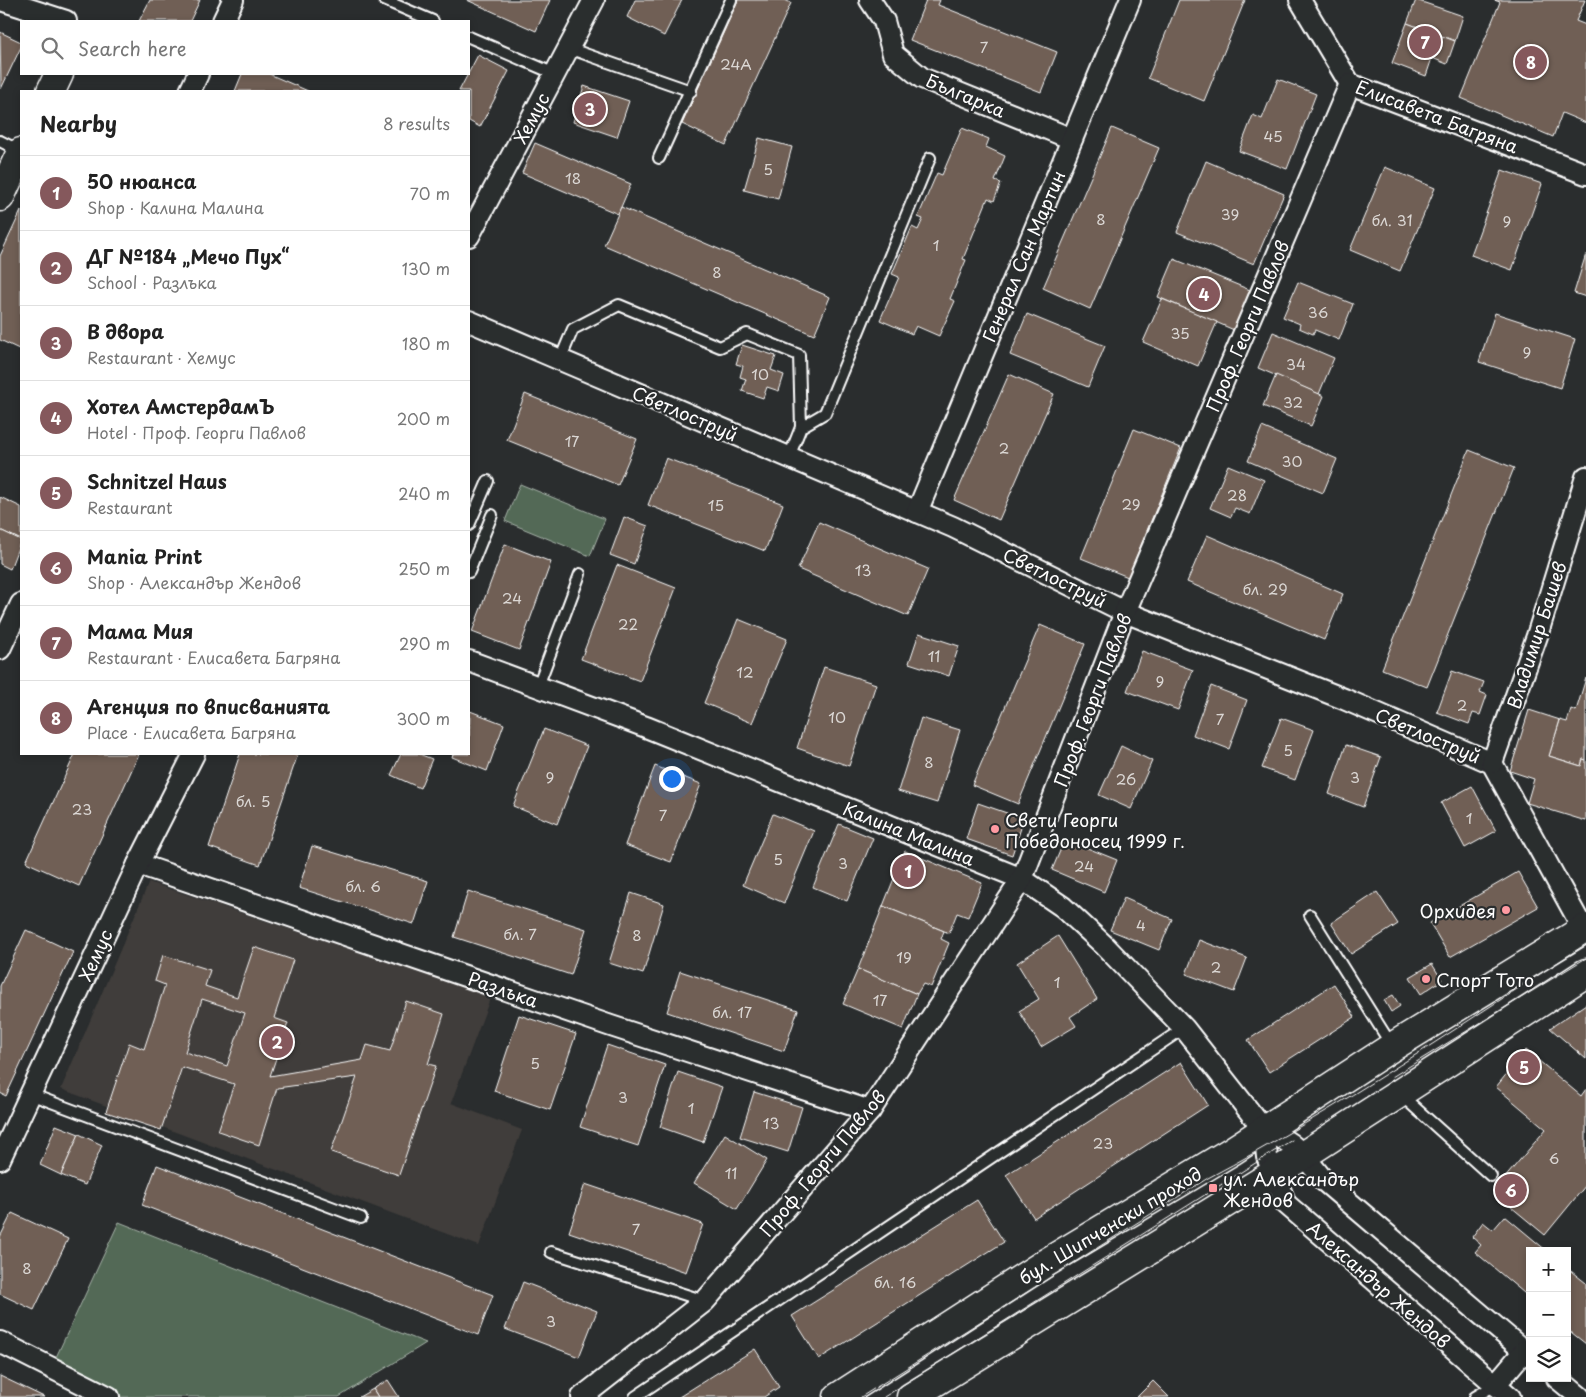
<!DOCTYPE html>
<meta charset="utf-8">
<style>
:root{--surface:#fff;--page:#f6f6f6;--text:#222;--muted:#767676;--line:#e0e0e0;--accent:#85585c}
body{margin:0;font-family:"Playpen Sans",sans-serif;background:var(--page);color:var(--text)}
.controls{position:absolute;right:15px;bottom:15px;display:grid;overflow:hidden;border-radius:0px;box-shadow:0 2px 8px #0003}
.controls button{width:45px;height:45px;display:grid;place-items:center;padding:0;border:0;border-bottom:1px solid var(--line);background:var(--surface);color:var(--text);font:25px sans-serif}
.you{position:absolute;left:671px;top:778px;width:18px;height:18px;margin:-12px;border:4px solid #fff;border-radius:50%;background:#1a73e8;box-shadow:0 0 0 8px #1a73e833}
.badge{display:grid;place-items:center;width:32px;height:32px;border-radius:50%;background:var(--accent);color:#fff;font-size:16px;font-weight:700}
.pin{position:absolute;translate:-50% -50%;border:2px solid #fff;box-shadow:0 1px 5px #0006}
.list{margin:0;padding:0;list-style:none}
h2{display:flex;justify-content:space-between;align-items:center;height:65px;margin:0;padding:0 20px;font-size:21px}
h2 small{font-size:16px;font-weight:400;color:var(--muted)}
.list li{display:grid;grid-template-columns:32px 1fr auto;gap:15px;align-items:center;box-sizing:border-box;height:75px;padding:0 20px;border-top:1px solid var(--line)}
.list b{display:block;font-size:19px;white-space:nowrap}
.list p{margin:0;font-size:16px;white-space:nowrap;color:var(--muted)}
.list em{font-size:16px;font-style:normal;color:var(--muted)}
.icon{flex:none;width:28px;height:28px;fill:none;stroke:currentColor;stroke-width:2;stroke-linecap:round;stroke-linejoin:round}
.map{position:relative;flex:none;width:1586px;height:1397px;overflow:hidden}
.search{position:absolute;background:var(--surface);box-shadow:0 2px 8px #0003;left:20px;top:20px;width:450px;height:55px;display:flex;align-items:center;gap:12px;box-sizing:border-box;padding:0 18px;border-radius:0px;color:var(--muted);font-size:19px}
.panel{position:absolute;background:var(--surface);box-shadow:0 2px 8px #0003;left:20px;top:90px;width:450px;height:665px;border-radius:0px}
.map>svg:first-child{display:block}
.built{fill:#3f3c3a}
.green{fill:#526956;stroke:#a8b4aa}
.building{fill:#6f5f55;stroke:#fff;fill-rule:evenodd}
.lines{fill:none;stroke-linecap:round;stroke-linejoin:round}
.lane-casing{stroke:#fff;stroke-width:14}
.street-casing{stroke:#fff;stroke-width:24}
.secondary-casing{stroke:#fff;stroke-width:31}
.lane{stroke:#2a2d2e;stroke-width:10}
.street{stroke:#2a2d2e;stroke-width:20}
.secondary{stroke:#2a2d2e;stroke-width:28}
.tram{stroke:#fff;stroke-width:1}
.poi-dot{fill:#ff9aa2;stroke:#2a2d2e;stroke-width:2}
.labels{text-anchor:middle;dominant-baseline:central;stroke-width:4.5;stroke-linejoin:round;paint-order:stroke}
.number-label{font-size:15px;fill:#dbd7d4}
.street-label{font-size:18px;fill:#fff;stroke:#2a2d2e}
.poi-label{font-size:18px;fill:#fff;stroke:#2a2d2e;text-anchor:start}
</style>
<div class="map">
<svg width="1586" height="1397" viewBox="0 0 1586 1397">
<rect width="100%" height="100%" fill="#2a2d2e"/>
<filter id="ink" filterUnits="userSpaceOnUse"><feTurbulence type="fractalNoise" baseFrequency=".02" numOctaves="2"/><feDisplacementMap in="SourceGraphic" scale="10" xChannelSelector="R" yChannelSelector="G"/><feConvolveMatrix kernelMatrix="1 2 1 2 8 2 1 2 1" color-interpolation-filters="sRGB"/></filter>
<g filter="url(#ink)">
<path class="built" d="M149,882L491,996L451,1103L522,1130L479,1246L61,1089Z"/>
<g class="green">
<path d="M520,484L605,519L590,556L505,521Z"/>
<path d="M119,1222L426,1343L339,1397H109L51,1368Z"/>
</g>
<g class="building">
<path d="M150,0H200L190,21H139Z"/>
<path d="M467,0H550L536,31Z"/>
<path d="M635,0H682L664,36L627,17Z"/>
<path d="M738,0H785L791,3L726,145L682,124Z"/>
<path d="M926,0H940L938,5L1057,52L1041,92L910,40Z"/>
<path d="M1179,0H1245L1204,101L1148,78Z"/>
<path d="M1416,0L1463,16L1455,41L1407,23Z"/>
<path d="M1494,0H1585L1576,21L1586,25V123L1562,113L1553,137L1461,98L1500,2Z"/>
<path d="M1407,23L1455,41L1447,64L1432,58L1426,76L1392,63Z"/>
<path d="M0,32L21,42V47L1,89Z"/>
<path d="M478,55L509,71L480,127L469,121V91H459Z"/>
<path d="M242,74H269L308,91H235Z"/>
<path d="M1278,79L1316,94L1287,169L1239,151L1253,115L1262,119Z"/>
<path d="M584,86L629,101L617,137L573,122Z"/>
<path d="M962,128L989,139L986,147L1005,156L995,181L1001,183L994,201L988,198L963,259L966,260L950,299L955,301L939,336L916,326L912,334L880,320L899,277L892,274L912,227L918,230L923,219L918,217L937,173L942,175Z"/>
<path d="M1112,128L1159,148L1090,309L1043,288Z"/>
<path d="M759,138L792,147L778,199L744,190Z"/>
<path d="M535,143L631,184L618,214L522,173Z"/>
<path d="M1206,161L1284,194L1254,264L1177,232Z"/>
<path d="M1385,167L1435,188L1400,271L1350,250Z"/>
<path d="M1502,170L1542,184L1512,270L1471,255Z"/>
<path d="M621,207L830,297L814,335L604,245Z"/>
<path d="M21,211V345L19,349L0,340V256Z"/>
<path d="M1586,254V297L1574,293Z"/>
<path d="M1174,259L1250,290L1234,330L1158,297Z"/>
<path d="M1298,282L1353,304L1339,340L1315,330L1313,334L1299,328L1300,324L1283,317Z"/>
<path d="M1162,299L1217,322L1198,366L1143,342Z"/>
<path d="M1495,313L1575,339L1560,388L1479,362Z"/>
<path d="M1027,314L1105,346L1088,387L1010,355Z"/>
<path d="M1273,332L1334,358L1319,394L1258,368Z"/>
<path d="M742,345L776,356L771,370L784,375L779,391L767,387L763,398L742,391L746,379L740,377L743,366L736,364Z"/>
<path d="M1009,374L1054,394L999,520L954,500Z"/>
<path d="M1276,375L1324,396L1311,426L1263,406Z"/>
<path d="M525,394L637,439L618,485L507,440Z"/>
<path d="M1262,427L1337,459L1323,493L1248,461Z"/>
<path d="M1134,429L1181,448L1128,577L1081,558Z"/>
<path d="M1469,450L1514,468L1427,687L1382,669Z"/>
<path d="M666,458L783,504L765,551L648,505Z"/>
<path d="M1228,465L1264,480L1250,514L1235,508L1231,517L1210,508Z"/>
<path d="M0,497L21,507V540L0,530Z"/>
<path d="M624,517L648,526L634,564L610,555Z"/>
<path d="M819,522L928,569L908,616L798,569Z"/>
<path d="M0,530L21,540L10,569L0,564Z"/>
<path d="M1207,535L1343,594L1324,640L1187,582Z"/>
<path d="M505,544L551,562L519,650L472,632Z"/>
<path d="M617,565L676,588L640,681L581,659Z"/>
<path d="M738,619L787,639L752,723L704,703Z"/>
<path d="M1040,625L1085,644L1018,804L972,785Z"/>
<path d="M919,633L959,646L949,676L909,663Z"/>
<path d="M1142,651L1193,670L1178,710L1127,691Z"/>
<path d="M824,667L876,684L849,766L797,748Z"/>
<path d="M1452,671L1484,682L1480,692L1487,695L1480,715L1473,713L1469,724L1437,712Z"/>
<path d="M1586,678V760L1583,759L1581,766L1549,756L1560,720L1567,722L1571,709L1576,711Z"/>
<path d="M1211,686L1247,700L1229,749L1193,735Z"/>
<path d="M1529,710L1560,720L1549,756L1581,766L1583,759L1586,760V821L1527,803L1534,779L1510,771Z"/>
<path d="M470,711L504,724L487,771L452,757L453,754H469Z"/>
<path d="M921,718L960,730L937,803L898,791Z"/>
<path d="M1281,718L1314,730L1295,780L1262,768Z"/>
<path d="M544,729L587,746L557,824L513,806Z"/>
<path d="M1346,745L1381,757L1363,807L1329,794Z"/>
<path d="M1121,746L1152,761L1131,809L1099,795Z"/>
<path d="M75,754H139L79,886L26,862Z"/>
<path d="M240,754H298L260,865L209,847Z"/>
<path d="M401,754H419L432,759L420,788L391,775Z"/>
<path d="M655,766L701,784L671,862L625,845Z"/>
<path d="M1472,786L1496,831L1465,848L1441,803Z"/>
<path d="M978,803L1024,819L1012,855L966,839Z"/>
<path d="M773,814L814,831L784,903L743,885Z"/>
<path d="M839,824L873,838L847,901L813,887Z"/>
<path d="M1065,839L1117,860L1104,892L1052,870Z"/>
<path d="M312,846L428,881L414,924L299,888Z"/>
<path d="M905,851L982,883L968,917L957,913L949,933L883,906Z"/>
<path d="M1518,872L1538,907L1450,957L1430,923Z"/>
<path d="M468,891L586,929L571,975L454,937Z"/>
<path d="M1377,892L1398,924L1351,954L1331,923Z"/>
<path d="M631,893L664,904L643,974L609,963Z"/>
<path d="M1124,898L1172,919L1159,950L1110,930Z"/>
<path d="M883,906L944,931L941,939L949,943L931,987L923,984L917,994L858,969Z"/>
<path d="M26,930L73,952L6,1096L0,1093V986Z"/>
<path d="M1058,936L1097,999L1070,1017L1076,1026L1041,1047L1019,1011L1039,999L1017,963Z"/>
<path d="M1199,940L1247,958L1234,992L1186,974Z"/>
<path d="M254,947L293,960L274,1018L288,1023L270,1076L362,1060L367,1045L390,1051L406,1001L444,1014L428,1064L436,1066L399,1175L331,1152L357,1077L277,1088L259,1145L218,1131L234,1084L182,1067L161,1130L106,1112L129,1043L144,1049L165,985L155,981L163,955L210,970L205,986L237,997ZM202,999L245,1013L227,1066L185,1052Z"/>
<path d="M1432,964L1442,980L1421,994L1410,977Z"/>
<path d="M858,969L917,994L903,1029L843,1004Z"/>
<path d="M680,971L798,1010L784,1051L667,1012Z"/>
<path d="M1334,984L1355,1017L1269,1072L1248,1040Z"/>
<path d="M1393,995L1400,1006L1391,1012L1384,1000Z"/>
<path d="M1586,1004V1059L1550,1028Z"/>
<path d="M519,1015L576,1034L550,1110L494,1091Z"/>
<path d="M607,1045L665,1065L638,1146L580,1127Z"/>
<path d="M1526,1050L1581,1096L1586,1089V1185L1545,1235L1493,1192L1546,1129L1496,1087Z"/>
<path d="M1181,1062L1208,1105L1034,1218L1006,1175Z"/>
<path d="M678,1072L722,1087L703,1142L660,1127Z"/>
<path d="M754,1092L802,1107L788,1152L740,1137Z"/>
<path d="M56,1125L79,1134L61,1175L40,1165Z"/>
<path d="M79,1134L102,1145L85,1185L61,1175Z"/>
<path d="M725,1134L767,1160L737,1209L694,1183Z"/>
<path d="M157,1165L493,1295L478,1335L142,1205Z"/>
<path d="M585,1184L703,1224L686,1272L569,1232Z"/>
<path d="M977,1200L1004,1242L819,1359L792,1316Z"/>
<path d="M12,1213L68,1239L34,1310L0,1294V1237Z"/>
<path d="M1505,1216L1547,1251H1530V1298L1475,1252L1481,1245L1472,1237L1483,1222L1493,1230Z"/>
<path d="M1567,1268L1586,1283V1344L1567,1329Z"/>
<path d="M523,1282L597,1311L579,1357L505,1329Z"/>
<path d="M755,1349L779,1387L764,1397H679Z"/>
<path d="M0,1376L44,1397H0Z"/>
<path d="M388,1380L399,1397H378L373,1389Z"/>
<path d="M1153,1381L1169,1397H1137Z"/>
<path d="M373,1389L378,1397H359Z"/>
</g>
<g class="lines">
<defs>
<g id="lane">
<path d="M384,0L433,21"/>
<path d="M469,37L555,74"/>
<path d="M568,48L691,91"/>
<path d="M0,141L20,151"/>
<path d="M659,158L731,0"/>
<path d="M560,360L573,329L619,305L720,347L747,334L799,355L801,427"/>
<path d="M789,457L801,427L825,413L930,158"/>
<path d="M469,525L488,481"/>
<path d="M469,572L492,515"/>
<path d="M538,686L580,574"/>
<path d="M1310,915L1392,1046"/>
<path d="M30,1094L361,1218"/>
<path d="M1401,1095L1491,1176"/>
<path d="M551,1252L705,1301"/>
<path d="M635,1397L1184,1028"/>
<path d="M1475,1397L1495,1385"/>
</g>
<g id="street">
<path d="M1,0L66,21"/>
<path d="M870,0L884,21L893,54L922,78L1072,139"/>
<path d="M1300,0L1350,84L1586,174"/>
<path d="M223,21L233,0"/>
<path d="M190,91L198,74"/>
<path d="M469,236L594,0"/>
<path d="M469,321L953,527L1125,612L1344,699L1492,763L1586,934"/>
<path d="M917,512L1130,0"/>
<path d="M0,649L21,604"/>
<path d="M469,661L646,727L1022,879L1063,907L1105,946L1184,1028L1264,1130"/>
<path d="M1492,763L1537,636L1586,477"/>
<path d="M138,864L611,1026L870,1111"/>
<path d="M1264,1130L1267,1157L1286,1204L1510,1397"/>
<path d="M1264,1130C1294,1141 1305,1156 1324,1181L1530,1356"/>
<path d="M0,1159L138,864L194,754"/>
<path d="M0,1342L109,1397"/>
<path d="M1557,1378L1580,1397"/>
<path d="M1495,1385L1524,1351"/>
<path d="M582,1397L705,1301L870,1111L1022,879L1125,612L1350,84"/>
</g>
<g id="secondary">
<path d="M51,91L59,74"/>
<path d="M0,197L21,152"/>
<path d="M838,1397L1044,1264L1232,1151L1392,1047L1586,928"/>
<path d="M911,1397L1304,1155L1586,973"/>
</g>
</defs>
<use href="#lane" class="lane-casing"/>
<use href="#street" class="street-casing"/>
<use href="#secondary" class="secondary-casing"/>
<use href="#lane" class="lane"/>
<use href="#street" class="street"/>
<use href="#secondary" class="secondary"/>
<g class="tram">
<path d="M1392,1077L1586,958"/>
<path d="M861,1397L1208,1178C1339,1109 1462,1024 1586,944"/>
<path d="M884,1397L1292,1140"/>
</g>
</g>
</g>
<g class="poi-dot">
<circle cx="995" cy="829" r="5"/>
<circle cx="1506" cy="910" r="5"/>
<circle cx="1426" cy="979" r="5"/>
<rect x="1208" y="1183" width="10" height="10" rx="2.5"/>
</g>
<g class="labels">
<g class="number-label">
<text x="984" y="46">7</text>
<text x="736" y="63">24А</text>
<text x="1273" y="135">45</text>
<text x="768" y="168">5</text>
<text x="573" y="177">18</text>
<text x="1230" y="213">39</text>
<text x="1101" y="218">8</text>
<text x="1392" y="219">бл. 31</text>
<text x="1507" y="220">9</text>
<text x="936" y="244">1</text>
<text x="717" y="271">8</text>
<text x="1318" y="311">36</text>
<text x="1180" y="332">35</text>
<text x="1527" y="351">9</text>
<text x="1296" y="363">34</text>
<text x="760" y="373">10</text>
<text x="1293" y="401">32</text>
<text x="572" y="440">17</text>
<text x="1004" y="447">2</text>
<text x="1292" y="460">30</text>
<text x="1237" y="494">28</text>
<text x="1131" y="503">29</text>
<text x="716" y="504">15</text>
<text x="863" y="569">13</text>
<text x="1265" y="588">бл. 29</text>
<text x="512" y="597">24</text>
<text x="628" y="623">22</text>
<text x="934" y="655">11</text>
<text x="745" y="671">12</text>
<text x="1160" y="680">9</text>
<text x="1462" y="704">2</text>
<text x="837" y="716">10</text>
<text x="1220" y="718">7</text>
<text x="1288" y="749">5</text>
<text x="929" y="761">8</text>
<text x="550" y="776">9</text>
<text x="1355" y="776">3</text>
<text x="1126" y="778">26</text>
<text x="253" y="800">бл. 5</text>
<text x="82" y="808">23</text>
<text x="663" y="814">7</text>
<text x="1469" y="817">1</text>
<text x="778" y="858">5</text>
<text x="843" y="862">3</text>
<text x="1084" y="865">24</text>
<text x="363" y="885">бл. 6</text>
<text x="1141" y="924">4</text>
<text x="520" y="933">бл. 7</text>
<text x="637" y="934">8</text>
<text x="904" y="956">19</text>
<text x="1216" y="966">2</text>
<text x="1057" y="981">1</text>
<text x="880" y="999">17</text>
<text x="732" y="1011">бл. 17</text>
<text x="535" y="1062">5</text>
<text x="623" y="1096">3</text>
<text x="691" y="1107">1</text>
<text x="771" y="1122">13</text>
<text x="1103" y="1142">23</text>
<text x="1554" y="1157">6</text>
<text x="731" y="1172">11</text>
<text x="636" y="1228">7</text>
<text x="27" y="1267">8</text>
<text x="895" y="1281">бл. 16</text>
<text x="551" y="1320">3</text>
</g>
<g class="street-label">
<text transform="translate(966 95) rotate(23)">Българка</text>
<text transform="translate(1437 116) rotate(21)">Елисавета Багряна</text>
<text transform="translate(531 118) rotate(-62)">Хемус</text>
<text transform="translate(1023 256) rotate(-67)">Генерал Сан Мартин</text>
<text transform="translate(1247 326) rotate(-67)">Проф. Георги Павлов</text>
<text transform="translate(685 413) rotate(23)">Светлоструй</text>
<text transform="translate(1055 577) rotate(26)">Светлоструй</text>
<text transform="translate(1536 635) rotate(-72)">Владимир Башев</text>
<text transform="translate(1092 700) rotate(-69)">Проф. Георги Павлов</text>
<text transform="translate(1428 735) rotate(23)">Светлоструй</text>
<text transform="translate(909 833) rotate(22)">Калина Малина</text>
<text transform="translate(95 955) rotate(-65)">Хемус</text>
<text transform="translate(503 989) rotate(19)">Разлъка</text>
<text transform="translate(822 1163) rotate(-50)">Проф. Георги Павлов</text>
<text transform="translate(1110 1225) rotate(-31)">бул. Шипченски проход</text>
<text transform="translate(1379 1284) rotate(41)">Александър Жендов</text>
</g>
<g class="poi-label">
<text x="1005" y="819">Свети Георги<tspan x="1005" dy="21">Победоносец 1999 г.</tspan></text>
<text x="1496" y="910" text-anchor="end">Орхидея</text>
<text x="1436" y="979">Спорт Тото</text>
<text x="1223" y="1178">ул. Александър<tspan x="1223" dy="21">Жендов</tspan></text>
</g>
</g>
</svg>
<div class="controls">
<button>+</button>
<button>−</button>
<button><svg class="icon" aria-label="layers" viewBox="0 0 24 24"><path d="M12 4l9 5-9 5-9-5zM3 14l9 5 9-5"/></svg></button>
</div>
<div class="you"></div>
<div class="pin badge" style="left:908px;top:871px">1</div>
<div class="pin badge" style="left:277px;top:1042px">2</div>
<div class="pin badge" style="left:590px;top:109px">3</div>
<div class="pin badge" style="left:1204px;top:294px">4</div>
<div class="pin badge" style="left:1524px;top:1067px">5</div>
<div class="pin badge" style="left:1511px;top:1190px">6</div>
<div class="pin badge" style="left:1425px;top:42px">7</div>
<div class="pin badge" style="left:1531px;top:62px">8</div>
<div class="search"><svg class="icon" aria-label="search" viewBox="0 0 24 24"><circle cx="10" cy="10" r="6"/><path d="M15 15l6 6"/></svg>Search here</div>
<section class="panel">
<h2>Nearby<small>8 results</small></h2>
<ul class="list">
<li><span class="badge">1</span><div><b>50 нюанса</b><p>Shop · Калина Малина</p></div><em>70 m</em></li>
<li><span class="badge">2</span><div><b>ДГ №184 „Мечо Пух“</b><p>School · Разлъка</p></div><em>130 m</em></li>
<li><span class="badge">3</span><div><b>В двора</b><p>Restaurant · Хемус</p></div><em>180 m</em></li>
<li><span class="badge">4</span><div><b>Хотел АмстердамЪ</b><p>Hotel · Проф. Георги Павлов</p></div><em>200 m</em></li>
<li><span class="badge">5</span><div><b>Schnitzel Haus</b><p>Restaurant</p></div><em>240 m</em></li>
<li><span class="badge">6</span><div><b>Mania Print</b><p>Shop · Александър Жендов</p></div><em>250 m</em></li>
<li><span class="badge">7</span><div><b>Мама Мия</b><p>Restaurant · Елисавета Багряна</p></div><em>290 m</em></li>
<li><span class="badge">8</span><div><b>Агенция по вписванията</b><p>Place · Елисавета Багряна</p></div><em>300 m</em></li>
</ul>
</section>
</div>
